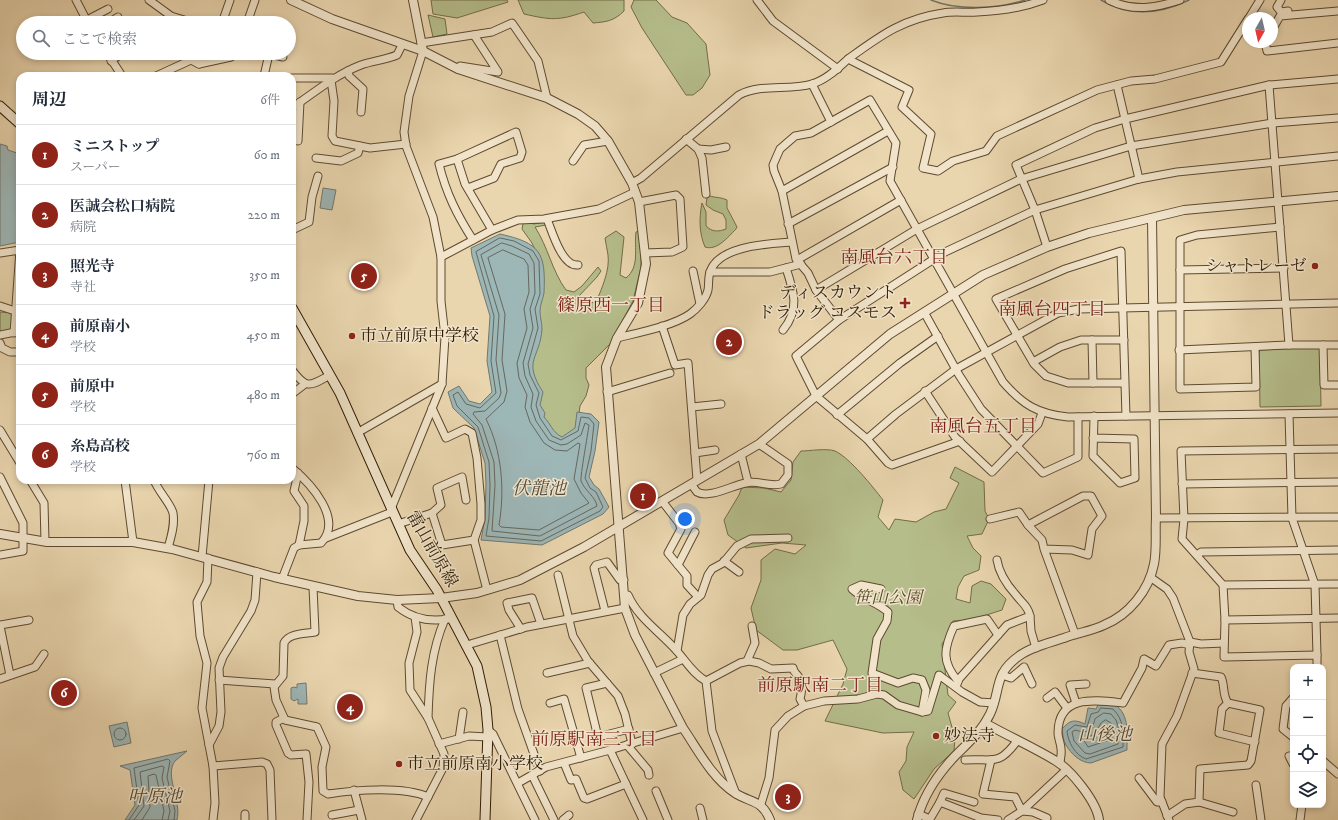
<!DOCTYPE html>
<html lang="ja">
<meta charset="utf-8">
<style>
:root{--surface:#fff;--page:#f2f2f3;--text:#1f2937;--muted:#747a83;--line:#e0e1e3;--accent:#8f2418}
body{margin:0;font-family:"IM FELL DW Pica","Noto Serif JP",serif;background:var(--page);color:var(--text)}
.controls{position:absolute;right:12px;bottom:12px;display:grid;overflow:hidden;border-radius:8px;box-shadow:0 2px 6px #0003}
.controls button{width:36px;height:36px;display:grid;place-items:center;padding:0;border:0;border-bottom:1px solid var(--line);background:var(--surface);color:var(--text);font:20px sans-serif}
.compass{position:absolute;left:1242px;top:12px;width:36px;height:36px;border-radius:50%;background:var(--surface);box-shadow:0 2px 6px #0003;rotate:188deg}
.you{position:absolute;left:685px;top:519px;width:14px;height:14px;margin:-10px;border:3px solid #fff;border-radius:50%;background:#1a73e8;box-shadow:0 0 0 6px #1a73e833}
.badge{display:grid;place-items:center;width:26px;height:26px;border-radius:50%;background:var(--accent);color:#fff;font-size:13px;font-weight:700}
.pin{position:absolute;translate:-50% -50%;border:2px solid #fff;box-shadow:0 1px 4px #0006}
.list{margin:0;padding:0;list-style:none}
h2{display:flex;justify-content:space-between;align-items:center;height:52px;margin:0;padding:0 16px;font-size:17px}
h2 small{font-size:13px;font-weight:400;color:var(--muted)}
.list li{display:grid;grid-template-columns:26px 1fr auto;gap:12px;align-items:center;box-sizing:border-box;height:60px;padding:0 16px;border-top:1px solid var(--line)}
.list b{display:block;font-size:15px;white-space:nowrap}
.list p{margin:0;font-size:13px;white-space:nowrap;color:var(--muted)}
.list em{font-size:13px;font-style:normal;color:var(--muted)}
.icon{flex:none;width:22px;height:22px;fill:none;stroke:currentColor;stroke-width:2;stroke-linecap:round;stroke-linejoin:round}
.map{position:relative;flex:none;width:1338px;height:820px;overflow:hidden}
.search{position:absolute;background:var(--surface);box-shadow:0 2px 6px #0003;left:16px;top:16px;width:280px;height:44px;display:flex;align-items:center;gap:10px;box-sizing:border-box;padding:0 14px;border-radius:22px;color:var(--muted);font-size:15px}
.panel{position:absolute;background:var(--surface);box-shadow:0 2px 6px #0003;left:16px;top:72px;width:280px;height:412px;border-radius:12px}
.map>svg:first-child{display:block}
.green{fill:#b5bd8b;stroke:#726c48}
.water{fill:#9db6b6;stroke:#71786f}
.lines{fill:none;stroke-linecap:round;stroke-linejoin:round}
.shore{stroke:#66685e;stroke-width:1}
.stream{stroke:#71786f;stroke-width:1.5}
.minor-casing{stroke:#5e4a2f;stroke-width:9}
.tertiary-casing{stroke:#5e4a2f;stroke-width:10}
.secondary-casing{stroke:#2f1b05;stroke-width:11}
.minor{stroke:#f1e4ca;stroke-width:7}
.tertiary{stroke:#f1e4ca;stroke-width:8}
.secondary{stroke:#f1e4ca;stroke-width:9}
.poi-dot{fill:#8f2418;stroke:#f1e4ca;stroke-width:1.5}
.labels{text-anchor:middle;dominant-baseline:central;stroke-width:3;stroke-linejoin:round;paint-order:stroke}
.poi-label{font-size:17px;fill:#2f1b05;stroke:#f1e4ca;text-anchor:start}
.street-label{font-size:17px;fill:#2f1b05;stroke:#f1e4ca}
.park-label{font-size:17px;font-style:italic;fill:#574c2d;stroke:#f1e4ca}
.neighbourhood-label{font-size:18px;fill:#7a1f14;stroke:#f1e4ca}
.water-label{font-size:18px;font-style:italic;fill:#504a3a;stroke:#f1e4ca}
</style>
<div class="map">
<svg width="1338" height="820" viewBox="0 0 1338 820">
<rect width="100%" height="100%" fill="#e9d5ae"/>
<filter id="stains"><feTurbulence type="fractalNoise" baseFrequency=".005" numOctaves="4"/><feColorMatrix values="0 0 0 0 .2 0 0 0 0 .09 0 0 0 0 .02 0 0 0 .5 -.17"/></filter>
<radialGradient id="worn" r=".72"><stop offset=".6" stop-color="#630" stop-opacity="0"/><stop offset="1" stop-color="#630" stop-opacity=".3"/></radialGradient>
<g class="green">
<path d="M431,0H507L508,2L457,18L433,14Z"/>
<path d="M518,0H624V11C614,21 606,22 593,23L584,12C558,21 551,20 524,14Z"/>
<path d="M634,0H656L672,17L687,23L706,44L710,75L702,88L693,95H686L642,28L631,7Z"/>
<path d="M428,15L445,19L447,34L433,37Z"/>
<path d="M710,196C716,198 721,197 727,200V208L737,227L736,229C728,237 717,251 705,247C699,233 699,218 702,203L706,212V226C712,232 718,232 726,229V220L723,214L713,210L706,205L707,198Z"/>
<path d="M526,222L534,224L545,222L546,225L535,227C548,247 552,271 566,290L574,292L582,286L598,267L601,271L597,277L577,298V301L584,304L596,302C602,288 610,270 608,255C607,249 606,244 605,238L616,231L624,237L620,275L626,278C640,267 634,248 636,232L639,231L641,250V267L633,301L610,344L586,368V378L589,385L586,396L580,406L577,428L562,438L554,436L541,415L529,364L539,258L532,243L522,229L523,224Z"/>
<path d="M0,312L13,313L12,331L0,333Z"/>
<path d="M1317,347L1320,350L1321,406L1260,407L1259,352L1261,350Z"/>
<path d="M801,451C810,451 826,448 835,451C850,458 873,487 883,500L878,517L889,530L895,519L916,522L934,512L946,509L959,483L950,478L955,467L984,482L985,511L989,519L982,534L967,536L973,548L981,556L979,570L964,576L958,587L956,599L970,603L972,586L981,581L991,584L1006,599L1002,610L971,620L953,621L948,636L942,644L948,695L956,702L948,713L955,738L954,751L934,769L914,799L903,790L899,772L906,761L907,747L914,732L883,733L825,721L843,684L847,669L833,640L797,650H783L756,630L751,608L761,580V560L775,549L795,554L806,545L782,543L746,548L728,535L724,520L739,495L742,487L764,488L781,492L791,480L793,462Z"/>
</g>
<g class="water">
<path d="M0,144L7,146L8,150L20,154V242L0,246Z"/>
<path d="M323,188L336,190L332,210L320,208Z"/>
<path d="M500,234C540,243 546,252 544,293C543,299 540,305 540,311C540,317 542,323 542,329C540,359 522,360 543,392L540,405L545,413L544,417C551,424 552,432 562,437L575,428L577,412L591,414L599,422L595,451L589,477L594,485L599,489L609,507L603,514L542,545L481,540L485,518L486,484L485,463L474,428L453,408L448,392L459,386L469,401L480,404L492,392L487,361L490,316L472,256L471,248Z"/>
<path d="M306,683L307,704H298V699L294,701L291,699V688L294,687L297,688V684Z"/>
<path d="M1099,703C1104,703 1111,703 1115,705C1130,714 1127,736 1127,750L1091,763C1081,763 1071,754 1066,745C1063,741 1063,734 1062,729C1070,720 1074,719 1085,724L1088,708L1096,709Z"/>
<path d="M127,722L131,743L114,747L109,726Z"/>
<path d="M187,751C183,754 179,758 175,761C164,775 182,802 177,820H125L135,805L130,770L120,766Z"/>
</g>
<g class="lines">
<g class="shore">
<path d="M500,238L514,241L533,251L539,261L540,294L535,309L538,328L528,364L530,375L539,393L536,405L540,418L552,436L561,440L578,431L581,417L589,418L594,424L591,451L585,478L590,488L596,492L603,507L600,511L541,541L486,536L489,518L490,485L489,462L478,427L457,406L453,395L458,392L466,404L480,408L496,393L491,361L494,316L476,252Z"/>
<path d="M502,243L512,246L529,254L534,263L535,293L530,309L533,328L523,363L525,376L533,394L531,407L536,421L549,440L561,445L567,444L581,435L585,423L589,425C588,433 580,477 581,481C585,491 595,496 597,506L540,536L492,531L495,485L494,462L482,425L473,414L474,412L485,411L499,398L501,393L496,360L499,315L481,255Z"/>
<path d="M503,250L524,259L528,265L529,292L524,309L527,328L517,363L519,378L527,395L525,407L530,422L544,443L555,450L567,451L578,443L580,444L574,479L581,493L589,503L539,530L501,527L499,525C505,490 502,451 486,419L504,402L507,391L502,360L505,314L488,258Z"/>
<path d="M1101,708L1113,709C1124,720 1123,731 1123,747L1086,759C1075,755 1068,742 1067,731L1075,725L1087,727L1091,714L1098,712Z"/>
<path d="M1104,713L1111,714L1116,720L1118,726V744L1090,754L1085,753L1074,741L1072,732L1075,730C1088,734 1092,731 1095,719Z"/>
<path d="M1106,720L1111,723L1112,739L1088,747L1083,739L1095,734L1101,723Z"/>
<circle cx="120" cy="734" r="6"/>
<path d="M129,820L139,805L134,768L168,759L170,761L167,777L175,811L174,820"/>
<path d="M134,820L144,806L140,772L162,766L164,767L162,778L170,811L168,820"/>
<path d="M142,820L150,807L148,776L154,774L156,775L164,811L162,820"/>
</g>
<g class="stream">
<path d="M931,0C958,11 997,9 1025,0"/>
<path d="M1101,0C1129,17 1160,14 1189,0"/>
</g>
<defs>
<g id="minor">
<path d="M76,0L88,23"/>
<path d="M149,0L171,16L194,23"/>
<path d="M757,0L773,21L838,69"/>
<path d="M1109,0C1133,12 1156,8 1180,0"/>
<path d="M1281,0L1277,7L1281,12L1288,11"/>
<path d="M1249,18L1260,0"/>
<path d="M81,23L108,9"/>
<path d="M108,23L118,17"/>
<path d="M222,23L230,0"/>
<path d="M247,23L255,0"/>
<path d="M1272,30L1280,16L1338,11"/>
<path d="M1265,42L1267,51L1338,43"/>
<path d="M421,43L492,32L512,23L538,61L547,98"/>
<path d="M107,53L122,76"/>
<path d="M269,54L283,57"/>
<path d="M848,59C880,36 902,19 943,13C954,11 966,13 977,12C1000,11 1022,8 1043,0"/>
<path d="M111,61L122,53"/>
<path d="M199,64L200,53"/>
<path d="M458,69L460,66L498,72L474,35"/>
<path d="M348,71L349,76L363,89L361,112"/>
<path d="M156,76L191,60L199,64L231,57L230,53"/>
<path d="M264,76L269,54L265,53"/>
<path d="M292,78H332"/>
<path d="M331,80L334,101L332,136L335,141L370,148L406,144"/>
<path d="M812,84L831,122"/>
<path d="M1117,85L1139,179"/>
<path d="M1269,85L1289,345"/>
<path d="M292,108C315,92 335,75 361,65C373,61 385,60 397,55L402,45"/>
<path d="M686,139L698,149L702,158L706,194"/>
<path d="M298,141L300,102"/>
<path d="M698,149L711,150L726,147"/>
<path d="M316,158L341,161L358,153L360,146"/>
<path d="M457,159L465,184L492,230"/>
<path d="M573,161L584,145L608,141"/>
<path d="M632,183L641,178L739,95C762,83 788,91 812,84C826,80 837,69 848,59L909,90L902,107L931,134L923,168L938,171L953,161L986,151L997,136L1097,90L1131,81L1155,79L1221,62L1248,19"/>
<path d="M468,188L494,178L501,164L520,158L522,152L516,132L457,159L439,164C446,193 457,215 473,240"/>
<path d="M782,191L888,131"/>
<path d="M639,202L676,195L680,199L683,247L672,252L645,253"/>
<path d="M547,219C552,231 562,267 578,265"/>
<path d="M788,224L893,167"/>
<path d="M292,230L309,222L312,197L318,176"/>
<path d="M1047,247L1035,210L1016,165L1095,128L1125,119L1269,85L1338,79"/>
<path d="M0,253L20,250"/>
<path d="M441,257L492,230L518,220L544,219L599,209L635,192"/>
<path d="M797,260L901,200"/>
<path d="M1180,270L1284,268"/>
<path d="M693,271L700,304"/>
<path d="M710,272H770L801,264"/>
<path d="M816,290L917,229L1021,179L1131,146L1273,123L1338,118"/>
<path d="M0,306L15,311"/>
<path d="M924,312L959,375L981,409L1043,473L1078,457V417"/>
<path d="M839,320L816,290L808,273L796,259L782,191L774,171L773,165L780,149L795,136L811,133L870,100L896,143L890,181L1003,382C1023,405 1038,414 1068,417L1338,413"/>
<path d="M662,326L675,365L688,363L697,480"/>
<path d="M783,330C800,309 794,292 786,268"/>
<path d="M14,333L20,250"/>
<path d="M0,335L20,331"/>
<path d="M617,338C637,333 673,326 690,314C697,309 706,299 708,290C709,285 708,278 710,272C719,245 769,244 792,242"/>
<path d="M1092,340L1093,383"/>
<path d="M0,343L2,348L10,352H20"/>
<path d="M1323,345L1324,385H1338"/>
<path d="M1255,347L1256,387L1180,389V240L1197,235L1280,227"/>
<path d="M1179,350L1289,345H1338"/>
<path d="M1033,362L1060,347L1081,340H1124"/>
<path d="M292,370C307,390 310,386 330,375"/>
<path d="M1125,383H1068L1046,376L1034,364L996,299L1065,269L1121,251L1126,416"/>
<path d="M925,391L955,437L992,472L1038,424L1042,413"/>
<path d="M607,392L670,373"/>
<path d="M292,394L305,384"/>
<path d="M692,407L721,404"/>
<path d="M432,408L446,438L465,429L472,433L477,458L481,504V520L474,540L487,590"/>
<path d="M1289,414L1292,518L1315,585L1317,655"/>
<path d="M837,415L900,363L938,336"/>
<path d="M0,430L20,463"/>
<path d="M357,433L442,384"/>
<path d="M1093,438L1134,439L1135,478L1120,483L1093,456L1094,416"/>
<path d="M867,439L896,414L956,369L1058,313L1079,309L1338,303"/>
<path d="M960,441L892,465L888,463L867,439L816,396L796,356L839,320L945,252L1035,210L1139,179L1177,172L1338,156"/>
<path d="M1338,449L1181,451L1184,519L1182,539L1223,585L1225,620L1338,618"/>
<path d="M695,453L715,450"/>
<path d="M741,454L748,482"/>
<path d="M298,473L294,491L304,506V521L299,545"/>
<path d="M0,477L23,523V551L0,555"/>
<path d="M30,480L44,503L45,541"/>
<path d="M125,480L133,542"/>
<path d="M154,480C158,491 171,504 173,513C175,525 171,537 168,548"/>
<path d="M691,484L697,492C709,499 733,485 746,483C757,480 769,487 781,484L788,475V464L759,444"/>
<path d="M1182,484L1338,482"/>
<path d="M662,501L679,523L681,529L668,553L687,576V585L698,597"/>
<path d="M391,509L442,384L445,337L441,301V257L433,217L406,146L404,132L409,96L423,51"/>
<path d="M432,513L442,545L474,540"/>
<path d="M1156,518L1338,517"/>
<path d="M990,519L1019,512L1028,525"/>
<path d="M398,524L432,513L441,505L437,488L462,477L466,500"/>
<path d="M326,538L392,512"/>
<path d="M1044,549L1042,540L1028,525L1083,496H1091L1102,516L1092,529L1088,555L1072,550L1044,549L1075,634"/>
<path d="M1197,555L1201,552L1338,550"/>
<path d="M202,557L209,480"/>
<path d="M208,558L207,582L197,602L200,636L207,663L202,708L213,766L215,803L213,820"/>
<path d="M724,561L739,572"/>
<path d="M678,565L695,532"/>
<path d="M558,575L573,636L588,661L618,696L625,714L632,744"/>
<path d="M1150,577L1167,589L1173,598L1190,642L1189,652L1194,669L1177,716L1162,744L1160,797L1169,820"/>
<path d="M282,579L294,548L299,545L321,543C344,519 310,483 292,468"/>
<path d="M1223,585L1338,584"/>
<path d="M313,587L315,632C304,634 289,633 284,643L283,676L274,687L276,700L285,720L317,727L326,747L322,767L323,791L328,794C355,790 403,786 428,797"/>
<path d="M881,589L861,585L852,589C862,599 877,602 888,612L887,621L877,639L872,673L898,683L913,678L922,680L926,690L922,712"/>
<path d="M624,595H628C638,618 660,632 676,650C686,661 693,674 706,681"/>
<path d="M397,600L398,607C412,618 430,622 448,619"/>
<path d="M605,611L594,568L596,565L607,562L620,580H624"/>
<path d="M1030,616L1031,631L1036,648"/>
<path d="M415,617L417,632L409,663L410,690L428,718L444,754L443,768L416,820"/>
<path d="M1225,620L1224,657L1317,655V667"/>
<path d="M0,625L29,620"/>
<path d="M0,626L10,675"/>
<path d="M521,629L509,610L507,603L532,598L541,624"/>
<path d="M500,635L518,709L540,771"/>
<path d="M1190,642L1201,644L1224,643"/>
<path d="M467,645L527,627L625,608"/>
<path d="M677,651L683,615L690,604L701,595L708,575L712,569L723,563L737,546L751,539L788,538"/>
<path d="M747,661L755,643L752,626"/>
<path d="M547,673L590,663"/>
<path d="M654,673L683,659"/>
<path d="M1002,675L1011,678L1024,667L1032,684"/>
<path d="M0,679L35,667L44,654"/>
<path d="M219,680L275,684"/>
<path d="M706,681L740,663L749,661L759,663L771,669L793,668C794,673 796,673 798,676C803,684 802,692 800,699L804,706"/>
<path d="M706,681L712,731L736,794"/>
<path d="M958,681C941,662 944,648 954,626L987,619L998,635"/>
<path d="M607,683L586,688L598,737L629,729"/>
<path d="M956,687L959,679L1007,625L1030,616C1028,606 1022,603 1016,595C1007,585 999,573 997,560"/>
<path d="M1047,698L1055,692L1067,708"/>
<path d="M1293,698L1286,706L1283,729L1293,737"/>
<path d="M550,703L564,699L581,758"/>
<path d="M1076,703L1070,685L1086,684"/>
<path d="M1228,703L1222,709L1219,733L1255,742"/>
<path d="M284,718L276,722V725L288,753L291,755L306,754L309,782L307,820"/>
<path d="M428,718C429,683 431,651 445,619"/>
<path d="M488,730L493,734L535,820"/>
<path d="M459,739L463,712"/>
<path d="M439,744L469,736L488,737"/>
<path d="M209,745L219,726L221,712L219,668L223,657L251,611L255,600L257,572"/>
<path d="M627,745L648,770L649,775"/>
<path d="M610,750L643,820"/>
<path d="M1289,756L1293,764"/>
<path d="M965,760C993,758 998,767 1017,741"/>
<path d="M991,760L983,794L1015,797L1022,811L1033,812L1047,818"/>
<path d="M1323,761L1338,774"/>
<path d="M564,763L571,780L576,779L584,798L587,799L626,784"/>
<path d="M1060,764C1060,759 1062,754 1061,749C1061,744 1058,738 1058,733C1058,694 1096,700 1123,703L1142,668L1144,659L1156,666L1169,645L1182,643L1190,645"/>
<path d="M213,766L262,762L267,764L270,770L272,820"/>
<path d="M532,775L554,820"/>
<path d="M1139,778L1157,802H1162"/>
<path d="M518,783L546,767L610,750L683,728"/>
<path d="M1256,785L1261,820"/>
<path d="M354,790L362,820"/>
<path d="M656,791L668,820"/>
<path d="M940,802L944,793L974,802"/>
<path d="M1199,802L1233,812"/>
<path d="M761,804L769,778L775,730L788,716L804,706L824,701L858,699L877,694L884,695L898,705L922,712L928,711L939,675L962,692L980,702L994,703"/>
<path d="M700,808L703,820"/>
<path d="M245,814V820"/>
<path d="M918,814L930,819L940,802L981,818L998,820"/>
<path d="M332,815L359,810"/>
<path d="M1167,816L1185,804L1199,802L1200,769L1248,765L1251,761L1260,710L1228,703C1222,695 1225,684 1221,677L1192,673"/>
<path d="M563,820L569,815"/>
<path d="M1008,820L1022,811L1066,770"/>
<path d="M1300,820L1302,805"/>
</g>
<g id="tertiary">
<path d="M291,0L332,19L423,51L458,69L547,98L578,114L595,126L608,141L632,183L639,202L646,264L638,303L617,338L606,367L625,608L635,635L683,728C698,750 712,778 735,793C750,803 762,799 770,820"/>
<path d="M413,0L423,51"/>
<path d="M0,534L47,542H133L172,549L274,577L358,596L397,600L441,598L477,593L520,580L584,547L759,444L890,334L983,275L1047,247L1089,233L1184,210L1338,196"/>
<path d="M985,723C1008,736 1033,747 1056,761C1071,770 1097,802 1099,820"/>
<path d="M917,820C923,796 938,774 955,756C969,742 982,731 990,714C1001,691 993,674 1019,656C1031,647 1049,643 1064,638C1077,633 1092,631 1104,625C1129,615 1149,590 1154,564C1157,549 1155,533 1156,518L1152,218"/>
</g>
<g id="secondary">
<path d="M0,106L20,124"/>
<path d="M292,308L340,393L410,550L437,590L477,666L486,707L488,730L485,820"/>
</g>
</defs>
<use href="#minor" class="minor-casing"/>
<use href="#tertiary" class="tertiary-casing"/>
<use href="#secondary" class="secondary-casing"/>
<use href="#minor" class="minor"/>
<use href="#tertiary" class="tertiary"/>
<use href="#secondary" class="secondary"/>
</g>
<g class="poi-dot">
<circle cx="1315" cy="266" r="4"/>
<path d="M903 297h4v4h4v4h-4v4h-4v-4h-4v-4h4z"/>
<circle cx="352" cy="336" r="4"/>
<circle cx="936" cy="736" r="4"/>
<circle cx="399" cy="764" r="4"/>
</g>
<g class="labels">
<g class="poi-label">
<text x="1307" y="266" text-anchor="end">シャトレーゼ</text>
<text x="897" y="293" text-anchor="end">ディスカウント<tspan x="897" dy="20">ドラッグ コスモス</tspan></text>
<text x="360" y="336">市立前原中学校</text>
<text x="944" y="736">妙法寺</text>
<text x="407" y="764">市立前原南小学校</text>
</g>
<g class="street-label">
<text transform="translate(432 549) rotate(60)">雷山前原線</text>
</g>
<g class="park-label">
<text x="888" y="598">笹山公園</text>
</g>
<g class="neighbourhood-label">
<text x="894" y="258">南風台六丁目</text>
<text x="611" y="306">篠原西一丁目</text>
<text x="1052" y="310">南風台四丁目</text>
<text x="983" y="427">南風台五丁目</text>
<text x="820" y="686">前原駅南二丁目</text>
<text x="594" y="740">前原駅南三丁目</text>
</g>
<g class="water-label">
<text x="539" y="489">伏龍池</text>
<text x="1105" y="735">山後池</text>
<text x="155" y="797">叶原池</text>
</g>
</g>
<rect width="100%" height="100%" filter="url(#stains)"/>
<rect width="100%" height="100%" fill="url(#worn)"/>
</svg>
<div class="controls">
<button>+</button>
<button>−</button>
<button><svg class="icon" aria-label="locate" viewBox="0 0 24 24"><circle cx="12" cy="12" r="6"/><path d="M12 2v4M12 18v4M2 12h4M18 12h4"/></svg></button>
<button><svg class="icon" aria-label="layers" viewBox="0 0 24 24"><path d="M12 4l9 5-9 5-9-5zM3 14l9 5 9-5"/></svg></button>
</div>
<svg class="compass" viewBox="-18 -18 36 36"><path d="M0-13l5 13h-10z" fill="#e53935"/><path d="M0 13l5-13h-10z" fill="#747a83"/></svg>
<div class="you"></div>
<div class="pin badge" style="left:643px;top:496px">1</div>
<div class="pin badge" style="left:729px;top:342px">2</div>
<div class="pin badge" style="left:788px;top:797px">3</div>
<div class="pin badge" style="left:350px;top:707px">4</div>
<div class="pin badge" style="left:364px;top:276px">5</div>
<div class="pin badge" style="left:64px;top:693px">6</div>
<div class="search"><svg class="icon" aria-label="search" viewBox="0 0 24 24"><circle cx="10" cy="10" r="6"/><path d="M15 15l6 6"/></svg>ここで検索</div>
<section class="panel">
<h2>周辺<small>6件</small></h2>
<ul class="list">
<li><span class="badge">1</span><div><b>ミニストップ</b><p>スーパー</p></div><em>60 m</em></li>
<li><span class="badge">2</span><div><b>医誠会松口病院</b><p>病院</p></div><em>220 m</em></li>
<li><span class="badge">3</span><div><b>照光寺</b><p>寺社</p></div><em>350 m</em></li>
<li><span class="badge">4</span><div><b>前原南小</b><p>学校</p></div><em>450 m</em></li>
<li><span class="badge">5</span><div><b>前原中</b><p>学校</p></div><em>480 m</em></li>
<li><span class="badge">6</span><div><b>糸島高校</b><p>学校</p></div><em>760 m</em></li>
</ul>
</section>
</div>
